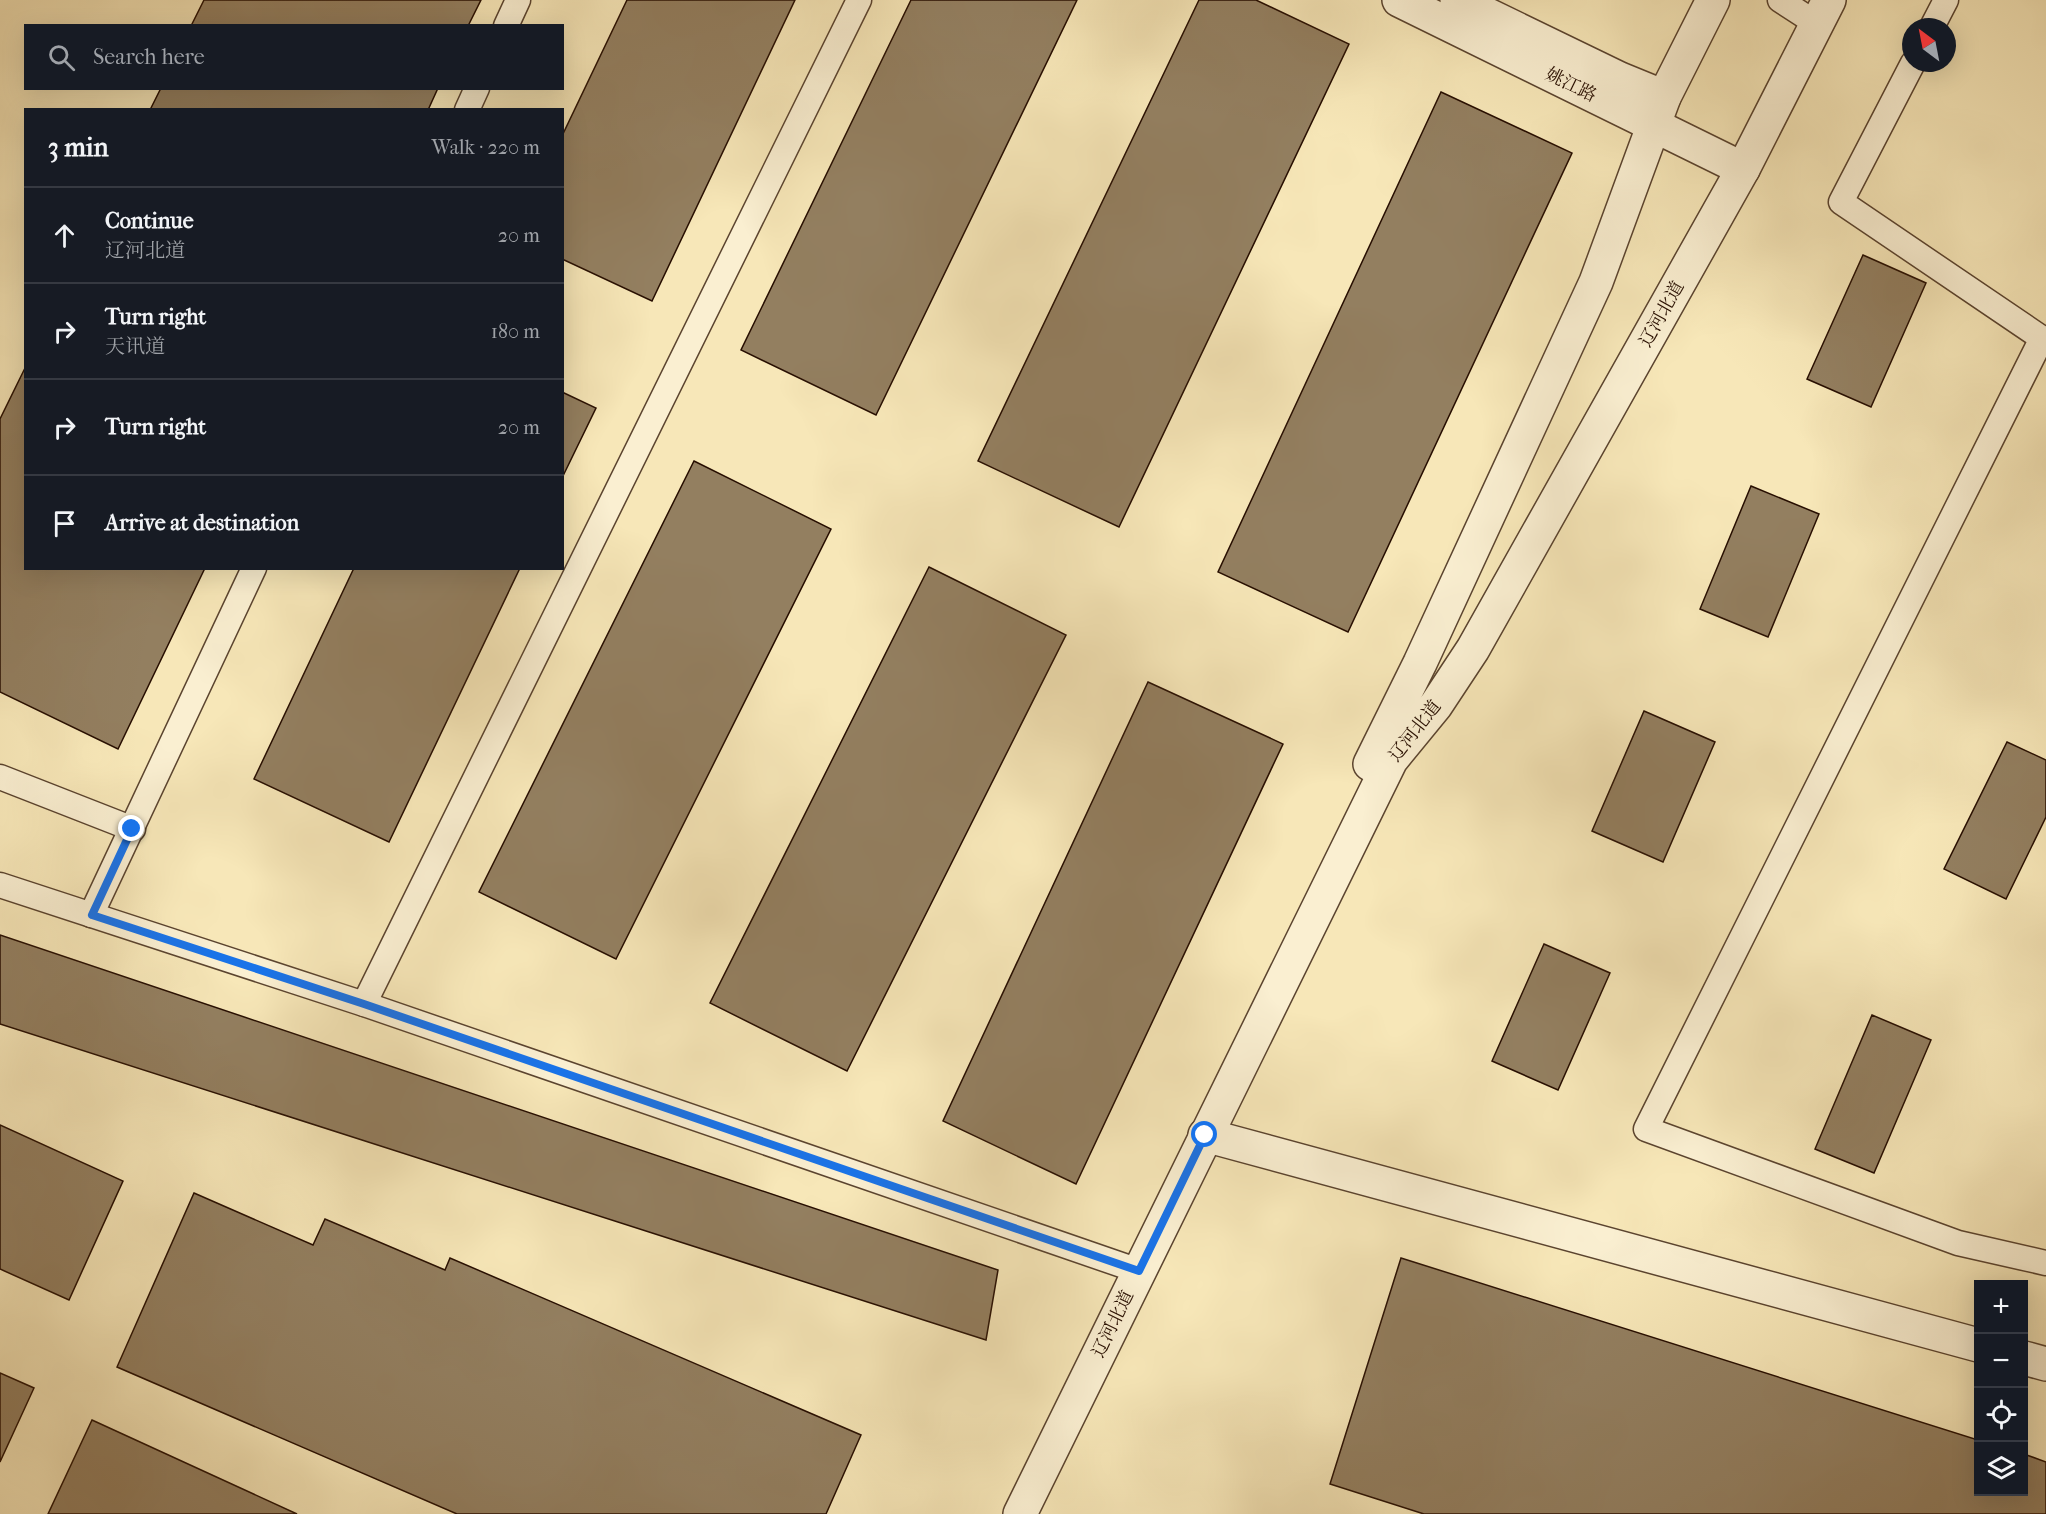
<!DOCTYPE html>
<meta charset="utf-8">
<style>
:root{--surface:#171b24;--page:#20242c;--text:#f1f3f6;--muted:#9ea1a6;--line:#363941}
body{margin:0;font-family:"IM FELL French Canon","Noto Serif SC",serif;background:var(--page);color:var(--text)}
.controls{position:absolute;right:18px;bottom:18px;display:grid;overflow:hidden;border-radius:0px;box-shadow:0 6px 24px #0002}
.controls button{width:54px;height:54px;display:grid;place-items:center;padding:0;border:0;border-bottom:2px solid var(--line);background:var(--surface);color:var(--text);font:30px sans-serif}
.compass{position:absolute;left:1902px;top:18px;width:54px;height:54px;border-radius:50%;background:var(--surface);box-shadow:0 6px 24px #0002;rotate:328deg}
.stop{position:absolute;width:18px;height:18px;margin:-14px;border:4px solid #1a73e8;border-radius:50%;background:#fff}
.stop.end{background:#1a73e8;border-color:#fff;box-shadow:0 2px 6px #0008}
.list{margin:0;padding:0;list-style:none}
h2{display:flex;justify-content:space-between;align-items:center;height:78px;margin:0;padding:0 24px;font-size:26px}
h2 small{font-size:20px;font-weight:400;color:var(--muted)}
.list li{display:grid;grid-template-columns:39px 1fr auto;gap:18px;align-items:center;box-sizing:border-box;height:96px;padding:0 24px;border-top:2px solid var(--line)}
.list b{display:block;font-size:22px;white-space:nowrap}
.list p{margin:0;font-size:20px;white-space:nowrap;color:var(--muted)}
.list em{font-size:20px;font-style:normal;color:var(--muted)}
.icon{flex:none;width:33px;height:33px;fill:none;stroke:currentColor;stroke-width:2;stroke-linecap:round;stroke-linejoin:round}
.map{position:relative;flex:none;width:2046px;height:1514px;overflow:hidden}
.search{position:absolute;background:var(--surface);box-shadow:0 6px 24px #0002;left:24px;top:24px;width:540px;height:66px;display:flex;align-items:center;gap:15px;box-sizing:border-box;padding:0 21px;border-radius:0px;color:var(--muted);font-size:22px}
.panel{position:absolute;background:var(--surface);box-shadow:0 6px 24px #0002;left:24px;top:108px;width:540px;height:462px;border-radius:0px}
.map>svg:first-child{display:block}
.building{fill:#937f60;stroke:#270e01;stroke-width:1.5}
.lines{fill:none;stroke-linecap:round;stroke-linejoin:round}
.service-casing{stroke:#5b442f;stroke-width:27}
.minor-casing{stroke:#5b442f;stroke-width:36}
.tertiary-casing{stroke:#5b442f;stroke-width:36}
.service{stroke:#faefd1;stroke-width:24}
.minor{stroke:#faefd1;stroke-width:33}
.tertiary{stroke:#faefd1;stroke-width:33}
.route{stroke:#1a73e8;stroke-width:8}
.labels{text-anchor:middle;dominant-baseline:central;stroke-width:4.5;stroke-linejoin:round;paint-order:stroke}
.street-label{font-size:18px;fill:#270e01;stroke:#faefd1}
</style>
<div class="map">
<svg width="2046" height="1514" viewBox="0 0 2046 1514">
<rect width="100%" height="100%" fill="#f7e7b8"/>
<filter id="stains"><feTurbulence type="fractalNoise" baseFrequency=".00333" numOctaves="4"/><feColorMatrix values="0 0 0 0 .2 0 0 0 0 .09 0 0 0 0 .02 0 0 0 .5 -.17"/></filter>
<radialGradient id="worn" r=".72"><stop offset=".6" stop-color="#630" stop-opacity="0"/><stop offset="1" stop-color="#630" stop-opacity=".3"/></radialGradient>
<g class="building">
<path d="M204,0H481L468,26H191Z"/>
<path d="M627,0H795L652,301L562,259V136Z"/>
<path d="M911,0H1077L876,415L741,350Z"/>
<path d="M1199,0H1256L1349,44L1119,527L978,461Z"/>
<path d="M161,88H438L428,110H150Z"/>
<path d="M1441,92L1572,153L1348,632L1218,572Z"/>
<path d="M1863,255L1926,283L1871,407L1807,379Z"/>
<path d="M26,366V568H205L118,749L0,692V419Z"/>
<path d="M562,392L596,408L562,478Z"/>
<path d="M694,461L831,529L616,959L479,892Z"/>
<path d="M1751,486L1819,514L1768,637L1700,609Z"/>
<path d="M929,567L1066,635L847,1071L710,1003Z"/>
<path d="M354,568H520L389,842L254,779Z"/>
<path d="M1148,682L1283,744L1076,1184L943,1121Z"/>
<path d="M1644,711L1715,742L1663,862L1592,831Z"/>
<path d="M2007,742L2046,760V817L2006,899L1944,869Z"/>
<path d="M0,935L998,1270L986,1340L0,1024Z"/>
<path d="M1544,944L1610,973L1558,1090L1492,1061Z"/>
<path d="M1872,1015L1931,1040L1874,1173L1815,1149Z"/>
<path d="M0,1125L123,1181L69,1300L0,1269Z"/>
<path d="M194,1193L313,1245L325,1219L445,1270L450,1258L861,1435L826,1514H457L117,1367Z"/>
<path d="M1401,1258L1978,1440V1492H2024V1454L2046,1462V1514H1424L1330,1484Z"/>
<path d="M0,1373L34,1388L0,1462Z"/>
<path d="M92,1420L297,1514H48Z"/>
</g>
<g class="lines">
<defs>
<g id="service">
<path d="M1780,0L1817,24"/>
<path d="M506,26L518,0"/>
<path d="M1932,27L1946,0"/>
<path d="M1913,63L1841,202L2046,341"/>
<path d="M467,110L477,88"/>
<path d="M2042,338L1646,1129L1958,1243L2046,1263"/>
<path d="M0,777L133,829"/>
<path d="M0,885L364,1004L1139,1271"/>
<path d="M91,915L254,568"/>
<path d="M364,1004L859,0"/>
</g>
<g id="minor">
<path d="M1399,0L1743,169"/>
<path d="M1457,0L1620,79L1664,97"/>
<path d="M1205,1135L1978,1345"/>
<path d="M2024,1358L2046,1364"/>
</g>
<g id="tertiary">
<path d="M1370,764L1420,663L1596,282L1664,97L1713,0"/>
<path d="M1020,1514L1391,760L1436,705L1473,649L1743,169L1829,0"/>
</g>
</defs>
<use href="#service" class="service-casing"/>
<use href="#minor" class="minor-casing"/>
<use href="#tertiary" class="tertiary-casing"/>
<use href="#service" class="service"/>
<use href="#minor" class="minor"/>
<use href="#tertiary" class="tertiary"/>
</g>
<g class="lines">
<path class="route" d="M132,829L92,915L364,1004L1139,1271L1205,1135"/>
</g>
<g class="labels">
<g class="street-label">
<text transform="translate(1571 85) rotate(26)">姚江路</text>
<text transform="translate(1662 314) rotate(-61)">辽河北道</text>
<text transform="translate(1415 731) rotate(-52)">辽河北道</text>
<text transform="translate(1113 1324) rotate(-64)">辽河北道</text>
</g>
</g>
<rect width="100%" height="100%" filter="url(#stains)"/>
<rect width="100%" height="100%" fill="url(#worn)"/>
</svg>
<div class="controls">
<button>+</button>
<button>−</button>
<button><svg class="icon" aria-label="locate" viewBox="0 0 24 24"><circle cx="12" cy="12" r="6"/><path d="M12 2v4M12 18v4M2 12h4M18 12h4"/></svg></button>
<button><svg class="icon" aria-label="layers" viewBox="0 0 24 24"><path d="M12 4l9 5-9 5-9-5zM3 14l9 5 9-5"/></svg></button>
</div>
<svg class="compass" viewBox="-18 -18 36 36"><path d="M0-13l5 13h-10z" fill="#e53935"/><path d="M0 13l5-13h-10z" fill="#9ea1a6"/></svg>
<div class="stop" style="left:1205px;top:1135px"></div>
<div class="stop end" style="left:132px;top:829px"></div>
<div class="search"><svg class="icon" aria-label="search" viewBox="0 0 24 24"><circle cx="10" cy="10" r="6"/><path d="M15 15l6 6"/></svg>Search here</div>
<section class="panel">
<h2>3 min<small>Walk · 220 m</small></h2>
<ul class="list">
<li><svg class="icon" aria-label="ahead" viewBox="0 0 24 24"><path d="M12 20V5M6 11l6-6 6 6"/></svg><div><b>Continue</b><p>辽河北道</p></div><em>20 m</em></li>
<li><svg class="icon" aria-label="right" viewBox="0 0 24 24"><path d="M7 20v-9h11M14 6l5 5-5 5"/></svg><div><b>Turn right</b><p>天讯道</p></div><em>180 m</em></li>
<li><svg class="icon" aria-label="right" viewBox="0 0 24 24"><path d="M7 20v-9h11M14 6l5 5-5 5"/></svg><div><b>Turn right</b></div><em>20 m</em></li>
<li><svg class="icon" aria-label="arrive" viewBox="0 0 24 24"><path d="M6 21V4h12l-3 4 3 4H6"/></svg><div><b>Arrive at destination</b></div></li>
</ul>
</section>
</div>
